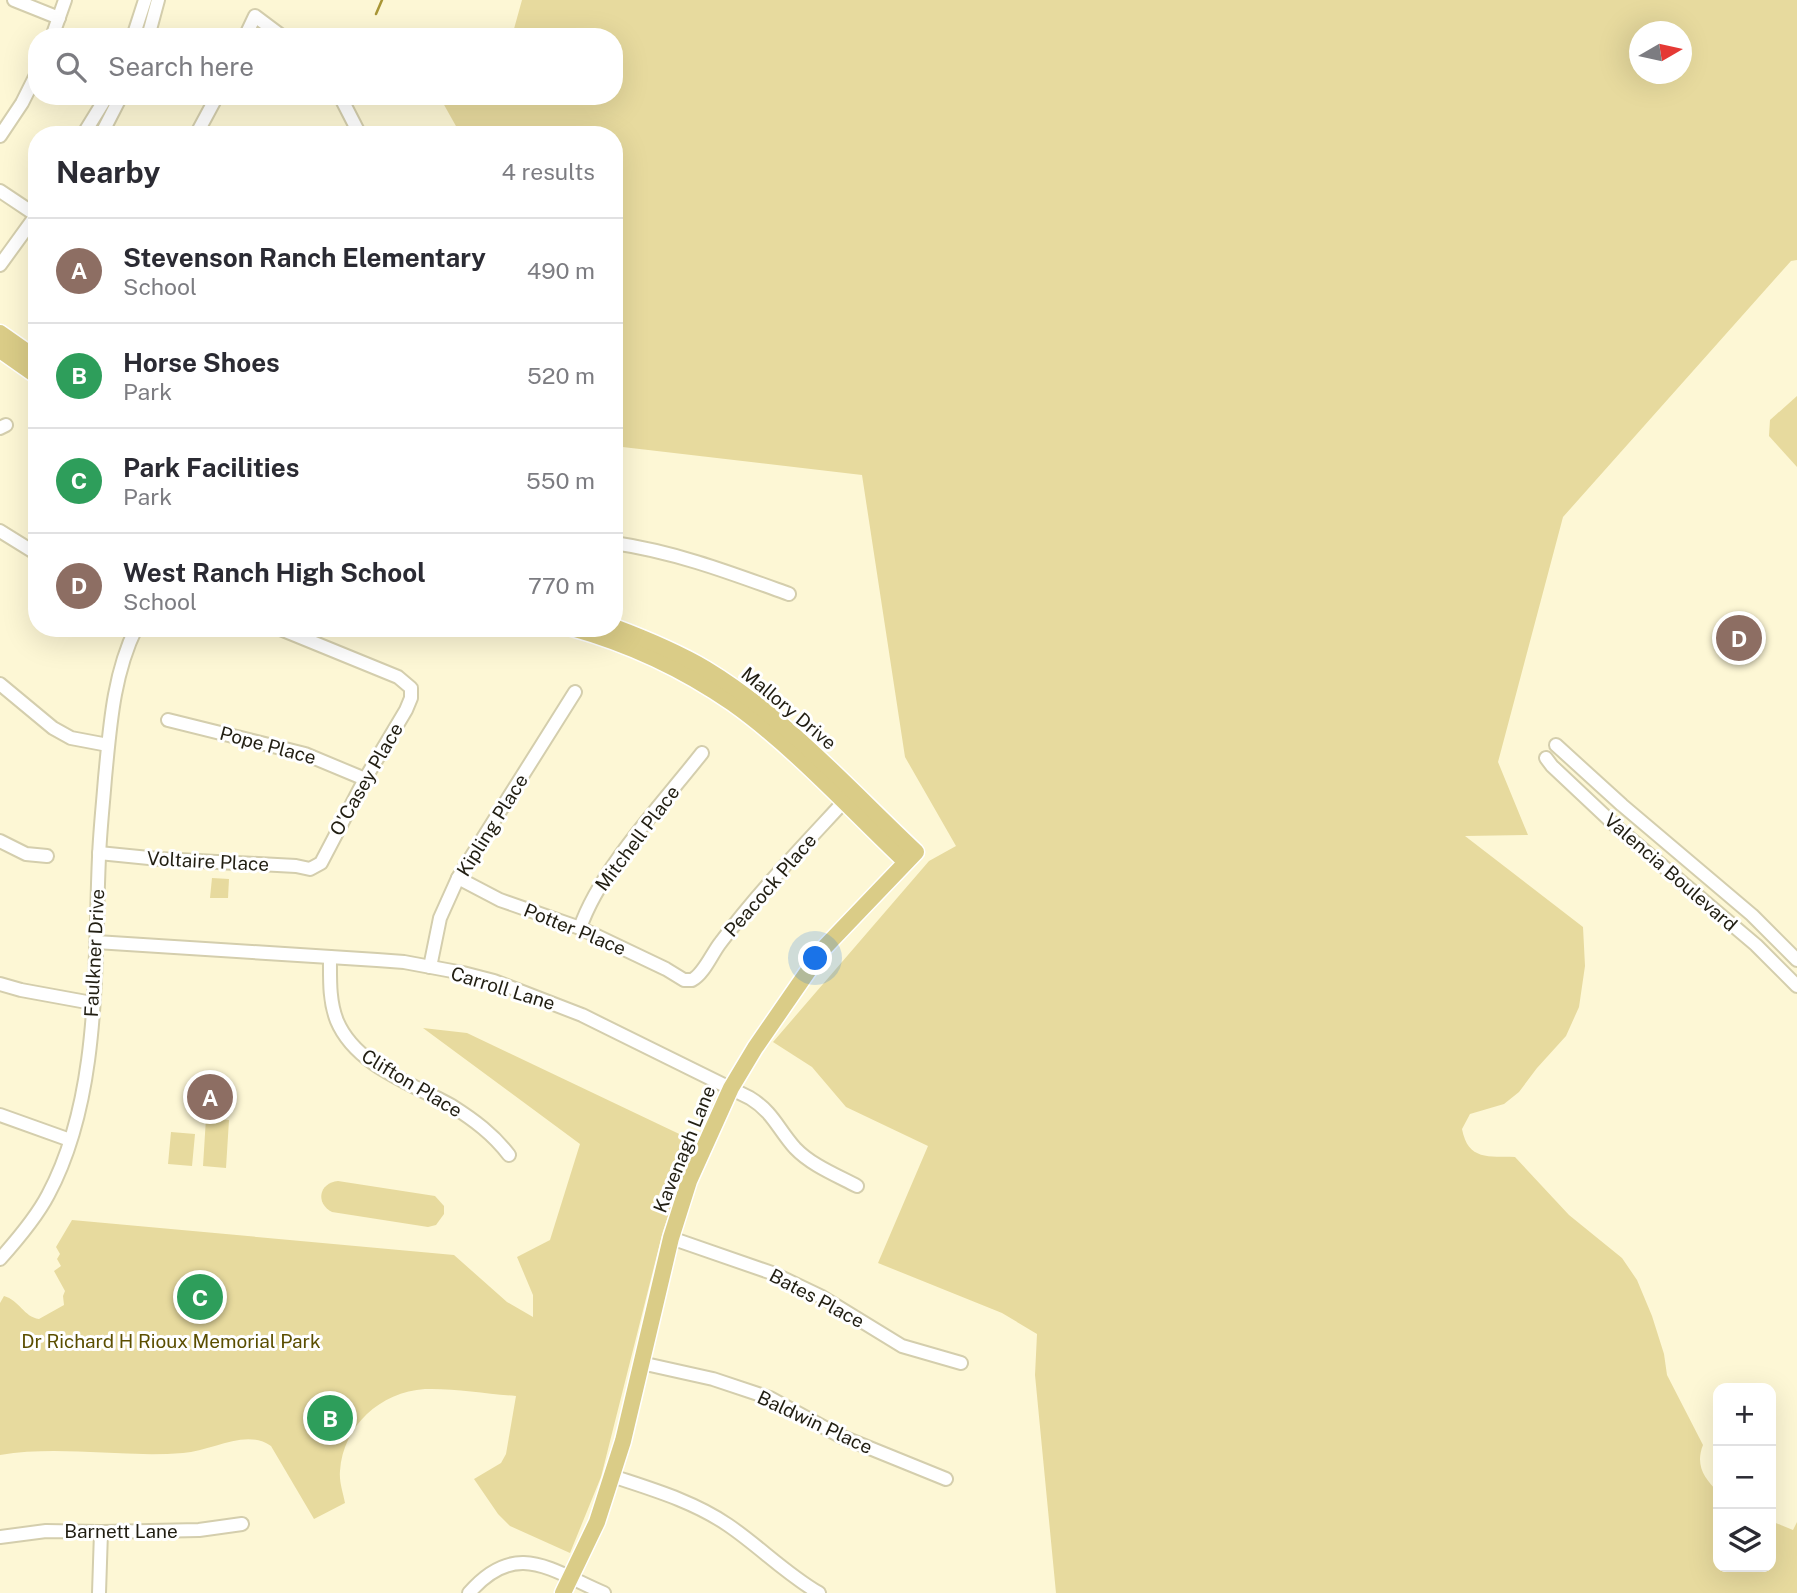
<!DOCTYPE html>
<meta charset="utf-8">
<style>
:root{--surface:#fff;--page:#f2f2f3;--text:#2b2b33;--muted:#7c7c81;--line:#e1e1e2;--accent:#ea580c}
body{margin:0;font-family:"Public Sans",sans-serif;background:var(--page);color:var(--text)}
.controls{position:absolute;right:21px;bottom:21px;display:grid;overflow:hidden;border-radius:14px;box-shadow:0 7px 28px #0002}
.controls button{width:63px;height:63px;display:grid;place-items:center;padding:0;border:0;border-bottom:2px solid var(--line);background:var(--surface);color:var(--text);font:35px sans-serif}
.compass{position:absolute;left:1629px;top:21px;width:63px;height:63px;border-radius:50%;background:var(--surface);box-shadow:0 7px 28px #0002;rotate:81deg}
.you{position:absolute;left:816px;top:959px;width:24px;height:24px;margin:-18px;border:5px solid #fff;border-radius:50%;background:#1a73e8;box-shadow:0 0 0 10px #1a73e833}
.badge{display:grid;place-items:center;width:46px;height:46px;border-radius:50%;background:var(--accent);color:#fff;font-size:23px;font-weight:700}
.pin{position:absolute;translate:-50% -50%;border:4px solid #fff;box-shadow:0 2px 7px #0006}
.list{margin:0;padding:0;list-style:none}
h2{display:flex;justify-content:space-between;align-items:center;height:91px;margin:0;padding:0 28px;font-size:30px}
h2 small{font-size:23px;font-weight:400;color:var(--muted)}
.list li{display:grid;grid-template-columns:46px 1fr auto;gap:21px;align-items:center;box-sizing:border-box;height:105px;padding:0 28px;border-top:2px solid var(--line)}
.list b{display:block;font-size:26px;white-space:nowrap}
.list p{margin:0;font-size:23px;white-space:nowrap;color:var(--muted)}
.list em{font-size:23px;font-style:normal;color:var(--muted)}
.icon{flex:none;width:38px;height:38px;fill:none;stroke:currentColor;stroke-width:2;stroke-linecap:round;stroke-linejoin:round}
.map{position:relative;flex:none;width:1797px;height:1593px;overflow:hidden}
.search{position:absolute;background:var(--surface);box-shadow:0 7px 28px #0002;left:28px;top:28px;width:595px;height:77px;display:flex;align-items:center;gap:18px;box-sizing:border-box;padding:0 24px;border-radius:28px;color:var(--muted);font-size:26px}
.panel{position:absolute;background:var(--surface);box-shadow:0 7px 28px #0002;left:28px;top:126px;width:595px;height:511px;border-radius:28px}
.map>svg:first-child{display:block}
.green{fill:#e7da9e;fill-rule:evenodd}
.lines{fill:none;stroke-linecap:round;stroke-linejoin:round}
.stream{stroke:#a99636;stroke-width:2.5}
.minor-casing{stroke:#d4cead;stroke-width:16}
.major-casing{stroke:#fff;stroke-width:19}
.minor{stroke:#fff;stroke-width:12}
.major{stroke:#dacc87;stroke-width:16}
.labels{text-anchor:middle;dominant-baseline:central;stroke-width:6;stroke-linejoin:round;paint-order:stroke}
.street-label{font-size:19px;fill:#211e12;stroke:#fff}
.park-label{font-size:19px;fill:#5b4e00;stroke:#fff}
</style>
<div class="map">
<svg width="1797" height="1593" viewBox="0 0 1797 1593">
<rect width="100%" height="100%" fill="#fdf7d5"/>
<g class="green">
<path d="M522,0H1797V260L1791,261L1563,517L1498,762L1528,835L1465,836L1583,927L1585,966L1579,1007L1566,1036L1537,1068L1519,1092L1504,1104L1470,1114L1462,1129C1468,1161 1489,1156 1515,1157L1569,1215L1622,1258L1637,1280L1652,1316L1664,1354L1667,1375L1703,1445C1695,1465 1704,1478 1718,1492V1567H1771V1521L1793,1530L1797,1522V1593H1056L1035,1375L1037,1334L1002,1313L878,1263L928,1146L846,1107L812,1067L773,1042L929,861L956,846L905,757L862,475L614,446V135H461L443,103L444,96H614V37H508L512,36ZM1640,32H1682V74H1640Z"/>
<path d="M1797,396V467L1769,436L1770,420Z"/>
<path d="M212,878L229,879L228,898H210Z"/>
<path d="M423,1028L467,1033L694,1141L663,1231L601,1477L570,1553L510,1526L498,1514L474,1479L501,1463L506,1454L516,1396C487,1394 454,1388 425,1389C380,1392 343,1426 340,1471C339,1482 343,1492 345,1503L314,1519L271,1446C246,1428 212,1451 183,1453C122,1458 61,1445 0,1455V1303L4,1296C19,1300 24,1317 39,1319L64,1305L63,1296L65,1291L54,1271L61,1266L57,1259L60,1254L56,1247L72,1220L454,1255L507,1302L533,1317V1295L517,1257L550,1240L580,1144Z"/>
<path d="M206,1118L229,1120L226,1168L203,1166Z"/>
<path d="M171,1132L195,1134L192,1166L168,1164Z"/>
<path d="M338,1181L435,1196L444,1206V1214L436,1225L428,1227L332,1212C315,1203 319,1183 338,1181Z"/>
</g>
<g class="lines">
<path class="stream" d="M376,14L382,0"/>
<defs>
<g id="minor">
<path d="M14,0L59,18"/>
<path d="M52,37L65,0"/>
<path d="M133,37L145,0"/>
<path d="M148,37L158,0"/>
<path d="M245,37L255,16L283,37"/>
<path d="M340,96L360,135"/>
<path d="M83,135L107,96"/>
<path d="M101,135L121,96"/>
<path d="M196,135L217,96"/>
<path d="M0,136L22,103L37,73"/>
<path d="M0,191L36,215"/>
<path d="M0,265L37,214"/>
<path d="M0,428L6,425"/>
<path d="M0,531L37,554"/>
<path d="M614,543C676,552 731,573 789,594"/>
<path d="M0,684L53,728L71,738L108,745"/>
<path d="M168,720L305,754L365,779"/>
<path d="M1556,745L1622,805L1752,915L1797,960"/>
<path d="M1546,758L1552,766L1619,829L1756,945L1797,986"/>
<path d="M0,841L26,854L47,856"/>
<path d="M99,853L159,859L296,866L310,869L321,863L365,779L406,710L411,698V688L398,677L278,628"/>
<path d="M458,878L500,900L580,928L666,969L684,980H692C704,974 712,953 721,942C760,890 806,843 850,795"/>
<path d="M580,928C600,869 663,803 702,753"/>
<path d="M96,942L377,960L404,962L463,973L494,981L582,1015L750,1098C773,1112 778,1129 795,1148C811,1165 836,1175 857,1186"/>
<path d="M330,957C330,979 329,1001 337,1021C356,1066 413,1084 452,1106C474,1120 493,1134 509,1155"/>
<path d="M430,967L440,918L458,878L575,692"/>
<path d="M0,984L21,990L92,1003"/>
<path d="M0,1115L70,1140"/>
<path d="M671,1238L772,1273L822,1297L902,1346L961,1363"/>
<path d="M0,1259C17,1240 36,1218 48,1195C101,1096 94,967 99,857C100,831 103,804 105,778C110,727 113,675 136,628"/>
<path d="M641,1363L713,1379L770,1398L840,1436L946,1479"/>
<path d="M612,1476C651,1489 693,1501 728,1525C759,1546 786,1574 819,1593"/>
<path d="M0,1537L46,1531L101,1532L199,1530L242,1524"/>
<path d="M99,1593L101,1532"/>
<path d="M469,1593C516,1539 550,1570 604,1593"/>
</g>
<g id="major">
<path d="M0,333L37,359"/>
<path d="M0,350L37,376"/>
<path d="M572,628C629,644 683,669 732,703C793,746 851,810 906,862"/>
<path d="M563,1593L597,1522L623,1441L671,1238L689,1181L731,1088L755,1048L824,948L916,852C849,789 785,717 706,669C677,652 646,639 614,627"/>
</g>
</defs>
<use href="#minor" class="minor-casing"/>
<use href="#major" class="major-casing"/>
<use href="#minor" class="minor"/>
<use href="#major" class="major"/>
</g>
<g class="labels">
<g class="street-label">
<text transform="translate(789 708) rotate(40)">Mallory Drive</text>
<text transform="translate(268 745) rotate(15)">Pope Place</text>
<text transform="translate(366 779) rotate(-60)">O'Casey Place</text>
<text transform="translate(492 825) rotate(-58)">Kipling Place</text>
<text transform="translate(637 838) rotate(-53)">Mitchell Place</text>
<text transform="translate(208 861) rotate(3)">Voltaire Place</text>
<text transform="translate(1671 872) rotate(41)">Valencia Boulevard</text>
<text transform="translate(770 885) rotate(-49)">Peacock Place</text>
<text transform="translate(575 929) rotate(22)">Potter Place</text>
<text transform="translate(94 953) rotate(-87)">Faulkner Drive</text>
<text transform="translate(503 988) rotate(17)">Carroll Lane</text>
<text transform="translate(412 1083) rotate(31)">Clifton Place</text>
<text transform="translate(684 1149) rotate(-68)">Kavenagh Lane</text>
<text transform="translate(817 1298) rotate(28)">Bates Place</text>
<text transform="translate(815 1422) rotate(25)">Baldwin Place</text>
<text x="121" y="1531">Barnett Lane</text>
</g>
<g class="park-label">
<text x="171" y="1341">Dr Richard H Rioux Memorial Park</text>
</g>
</g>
</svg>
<div class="controls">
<button>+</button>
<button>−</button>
<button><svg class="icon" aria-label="layers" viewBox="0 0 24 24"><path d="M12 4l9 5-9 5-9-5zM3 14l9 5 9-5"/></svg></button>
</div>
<svg class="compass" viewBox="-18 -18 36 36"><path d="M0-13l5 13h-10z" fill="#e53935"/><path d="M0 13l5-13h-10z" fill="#7c7c81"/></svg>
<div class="you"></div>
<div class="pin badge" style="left:210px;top:1097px;background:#8d6e63">A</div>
<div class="pin badge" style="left:330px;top:1418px;background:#2e9e5b">B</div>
<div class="pin badge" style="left:200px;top:1297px;background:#2e9e5b">C</div>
<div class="pin badge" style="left:1739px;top:638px;background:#8d6e63">D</div>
<div class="search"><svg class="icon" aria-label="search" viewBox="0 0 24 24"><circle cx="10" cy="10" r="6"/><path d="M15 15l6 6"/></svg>Search here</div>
<section class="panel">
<h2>Nearby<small>4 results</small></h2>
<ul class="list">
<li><span class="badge" style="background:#8d6e63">A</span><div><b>Stevenson Ranch Elementary</b><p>School</p></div><em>490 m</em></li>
<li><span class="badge" style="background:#2e9e5b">B</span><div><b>Horse Shoes</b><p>Park</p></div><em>520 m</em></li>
<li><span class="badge" style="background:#2e9e5b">C</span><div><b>Park Facilities</b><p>Park</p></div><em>550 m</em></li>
<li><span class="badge" style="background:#8d6e63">D</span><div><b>West Ranch High School</b><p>School</p></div><em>770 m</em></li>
</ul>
</section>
</div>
